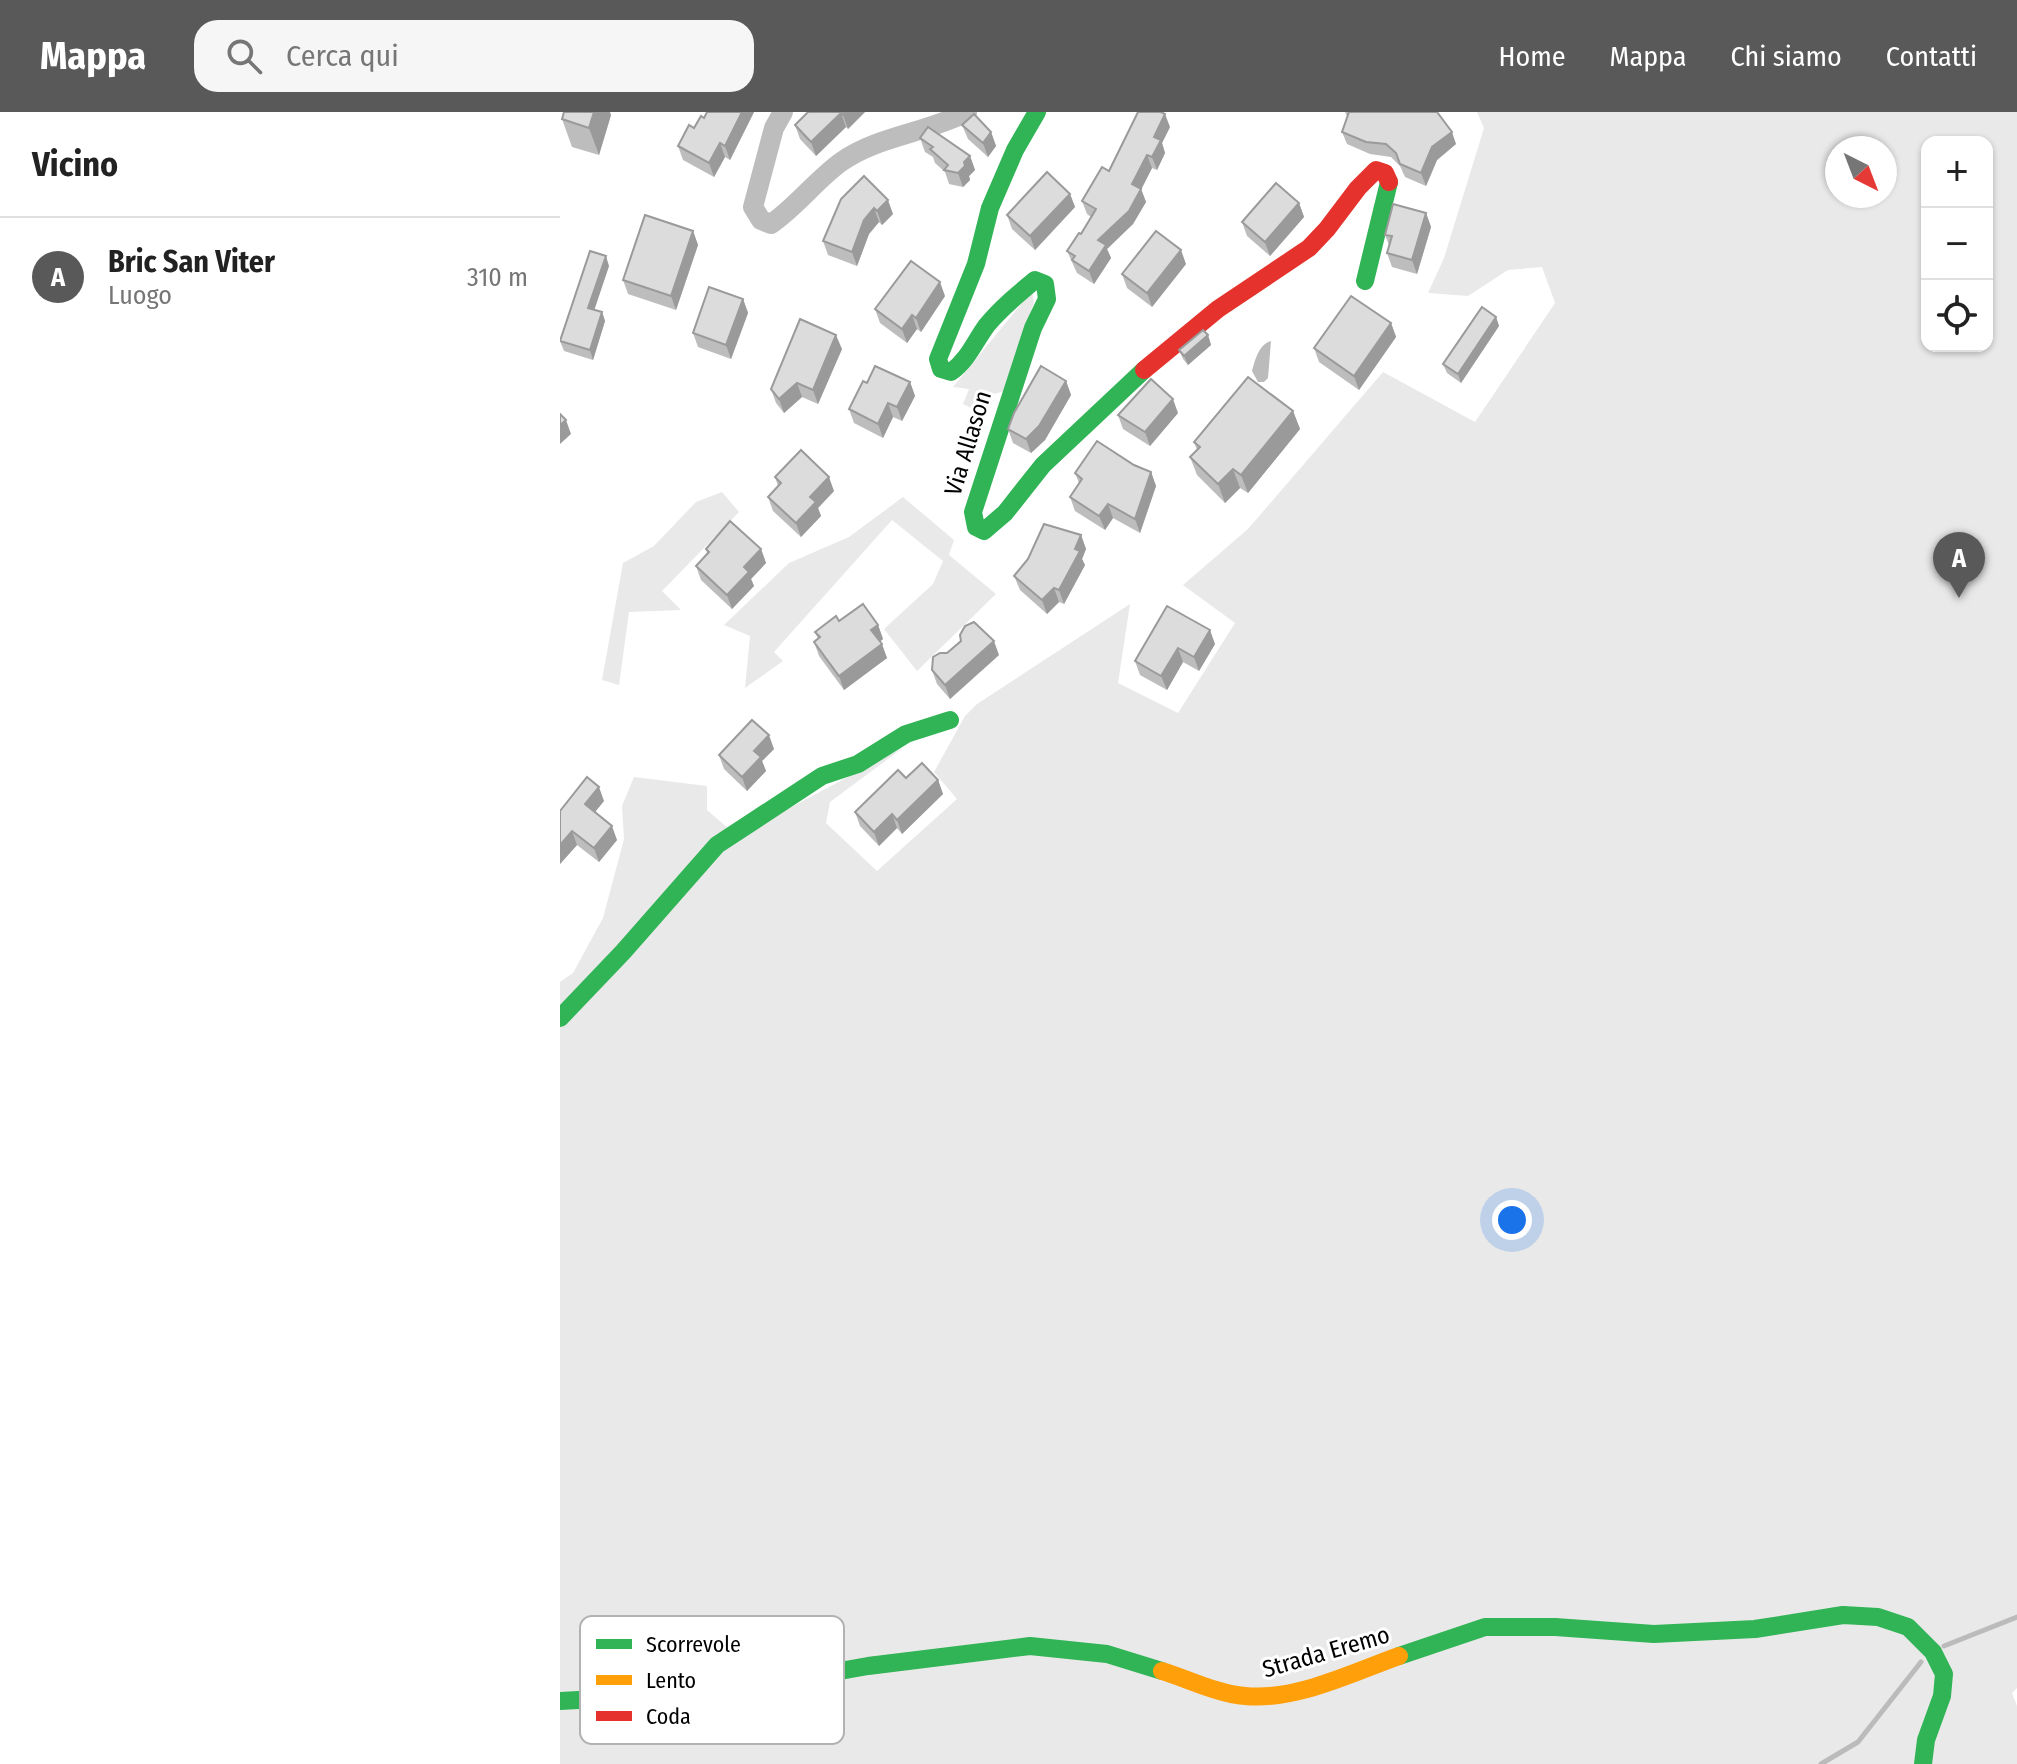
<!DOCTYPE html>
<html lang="it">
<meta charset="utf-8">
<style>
:root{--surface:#fff;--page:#f6f6f6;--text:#222;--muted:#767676;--line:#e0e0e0;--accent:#595959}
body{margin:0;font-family:"Fira Sans Condensed",sans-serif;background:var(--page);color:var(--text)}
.controls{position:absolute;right:24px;top:24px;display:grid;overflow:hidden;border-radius:16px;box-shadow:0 2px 6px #0004}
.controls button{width:72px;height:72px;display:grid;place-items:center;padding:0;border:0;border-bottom:2px solid var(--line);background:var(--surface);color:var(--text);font:40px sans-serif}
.compass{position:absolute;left:1265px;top:24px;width:72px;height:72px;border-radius:50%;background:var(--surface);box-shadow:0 2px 6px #0004;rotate:138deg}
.you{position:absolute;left:952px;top:1108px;width:28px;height:28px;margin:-20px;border:6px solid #fff;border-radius:50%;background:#1a73e8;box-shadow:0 0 0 12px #1a73e833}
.badge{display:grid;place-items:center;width:52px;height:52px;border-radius:50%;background:var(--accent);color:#fff;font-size:26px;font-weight:700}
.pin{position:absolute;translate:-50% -66px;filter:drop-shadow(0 2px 4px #0008)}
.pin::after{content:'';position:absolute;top:42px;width:28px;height:24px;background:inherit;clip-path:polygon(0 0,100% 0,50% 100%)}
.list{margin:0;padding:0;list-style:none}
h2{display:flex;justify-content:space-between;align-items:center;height:104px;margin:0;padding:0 32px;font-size:34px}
h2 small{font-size:26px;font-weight:400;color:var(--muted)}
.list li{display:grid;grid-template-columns:52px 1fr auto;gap:24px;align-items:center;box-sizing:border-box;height:120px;padding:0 32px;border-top:2px solid var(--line)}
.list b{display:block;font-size:30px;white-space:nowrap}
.list p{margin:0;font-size:26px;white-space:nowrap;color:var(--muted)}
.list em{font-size:26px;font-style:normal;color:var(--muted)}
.icon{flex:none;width:44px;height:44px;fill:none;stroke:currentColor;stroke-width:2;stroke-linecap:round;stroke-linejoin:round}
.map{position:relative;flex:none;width:1457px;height:1652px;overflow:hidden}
header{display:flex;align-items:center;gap:48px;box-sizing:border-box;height:112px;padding:0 40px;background:var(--accent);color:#fff}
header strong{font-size:38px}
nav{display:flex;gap:44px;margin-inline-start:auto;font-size:28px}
.search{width:560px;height:72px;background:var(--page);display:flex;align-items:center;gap:20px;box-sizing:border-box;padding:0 28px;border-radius:24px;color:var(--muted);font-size:30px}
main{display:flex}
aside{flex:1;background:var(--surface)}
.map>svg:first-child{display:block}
.green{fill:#e9e9e9;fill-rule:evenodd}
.water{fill:#bbb}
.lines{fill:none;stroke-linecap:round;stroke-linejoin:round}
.stream{stroke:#bbb;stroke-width:5}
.street{stroke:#bdbdbd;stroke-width:20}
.fast{stroke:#30b455;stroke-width:18}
.slow{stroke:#ff9f0a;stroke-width:18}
.jam{stroke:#e5322d;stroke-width:18}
.wall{fill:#bdbdbd}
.shaded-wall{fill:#9a9a9a}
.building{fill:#dcdcdc;stroke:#9a9a9a;stroke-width:2}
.labels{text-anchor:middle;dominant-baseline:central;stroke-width:6;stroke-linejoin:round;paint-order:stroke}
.street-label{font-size:24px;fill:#000;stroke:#fff}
.key{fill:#fff;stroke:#b2b2b2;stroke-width:2}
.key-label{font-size:22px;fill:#000}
</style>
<header>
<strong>Mappa</strong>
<div class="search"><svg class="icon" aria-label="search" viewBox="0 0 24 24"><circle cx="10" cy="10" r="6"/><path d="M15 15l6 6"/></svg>Cerca qui</div>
<nav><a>Home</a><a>Mappa</a><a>Chi siamo</a><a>Contatti</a></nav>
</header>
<main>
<aside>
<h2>Vicino<small></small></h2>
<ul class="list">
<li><span class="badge">A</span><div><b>Bric San Viter</b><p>Luogo</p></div><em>310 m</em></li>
</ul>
</aside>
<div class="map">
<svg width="1457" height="1652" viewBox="0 0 1457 1652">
<rect width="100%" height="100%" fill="#fff"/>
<g class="green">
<path d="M917,0H1457V1576L1452,1581L1457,1594V1652H0V870L13,861L43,806L64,727L62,694L74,665L147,674V698L177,724L344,635L270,690L266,711L317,759L397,687L374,660L405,604L417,592L570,492L558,571L618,601L675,511L623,473L688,417L823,260L915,310L995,191L982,155L948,158L908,184L868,181L884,146L924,16ZM1367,30H1427V234H1367ZM1277,36H1325V84H1277Z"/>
<path d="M472,179L474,190L445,279L434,282L416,298L403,292L409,277L393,275Z"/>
<path d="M162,380L179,400L102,479L121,498L69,500L59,573L42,568L63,451L94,434L136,390Z"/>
<path d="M343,385L394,428L389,443L436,482L357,559L324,517L373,472L383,449L332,408L214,540L223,549L185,576L190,524L164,513L229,451L289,425Z"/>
</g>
<path class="water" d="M711,229L708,266L704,270H698L692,259C695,248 699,232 711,229Z"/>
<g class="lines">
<g class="stream">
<path d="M1384,1534L1457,1505"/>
<path d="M1261,1652L1298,1630L1361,1550"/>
</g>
<path class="street" d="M223,0L214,16L193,95L201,108L211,112C237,94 256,68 281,50C317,24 367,21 407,0"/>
<g class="fast">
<path d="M477,0L455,38L430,96L416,152L378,247L381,257L391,260C408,248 415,229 427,213C441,196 458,182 475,168L485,172L487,187L473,216L413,400L416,415L424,419L445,401L483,353L584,258"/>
<path d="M805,169L829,70"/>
<path d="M0,906L63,840L157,733L262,664L298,652L346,622L390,608"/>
<path d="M839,1544L925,1515H995L1094,1522L1195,1517L1283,1503L1318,1505L1348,1515L1373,1540L1384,1562L1382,1584L1366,1628L1363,1652"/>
<path d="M0,1589L161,1580L308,1554L470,1534L547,1542L602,1559"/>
</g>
<path class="slow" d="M602,1559C628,1567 658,1582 685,1584C736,1589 791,1561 839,1544"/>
<path class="jam" d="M584,258L658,197L749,136L767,117L798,76L816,58L825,61L829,70"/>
</g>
<g class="wall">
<path d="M194,0L170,48L165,45L154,65L123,48L118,34L144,6Z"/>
<path d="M248,0H305L288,17L286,15L256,44L240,27L235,13Z"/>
<path d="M785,0H877L896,32L877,48L866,74L845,65L840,54L831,45L810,42L787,32L782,20L788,6Z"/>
<path d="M51,3L39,43L12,35L2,7Z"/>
<path d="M402,13L431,20L436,34L428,45L408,27Z"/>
<path d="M610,15L602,31L605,41L597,58L592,56L581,77L586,90L573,112L547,137L551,146L534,172L517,161L507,139L521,122L531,105L527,102L522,89L549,59Z"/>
<path d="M360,26L410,44L415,58L409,64L410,68L403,75L389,72L385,60L375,51L373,45L365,40Z"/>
<path d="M510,82L515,95L475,138L452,117L447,103Z"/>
<path d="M281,87L333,102L322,113L319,110L309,122L297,154L268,143L263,129Z"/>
<path d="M739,91L744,105L710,144L687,124L682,110Z"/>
<path d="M866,101L871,115L857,162L832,155L827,141L829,133L825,123Z"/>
<path d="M133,119L138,133L116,198L68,182L63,168Z"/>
<path d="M626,152L592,195L567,176L562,162Z"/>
<path d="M49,154L34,197L42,200L45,209L33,248L4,239L0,229Z"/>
<path d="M385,184L361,220L357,217L347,231L320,211L315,197Z"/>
<path d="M183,187L188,201L171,247L138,235L133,221Z"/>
<path d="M936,205L939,214L901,271L887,261L883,252Z"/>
<path d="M831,211L836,225L799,278L759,250L754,236Z"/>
<path d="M648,223L651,233L628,253L623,247L619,238Z"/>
<path d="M282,237L258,292L242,285L224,301L216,291L211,277Z"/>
<path d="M506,269L511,283L485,328L471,341L453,331L448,317Z"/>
<path d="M350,270L355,284L342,309L333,305L323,326L294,311L289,297L307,271Z"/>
<path d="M733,299L740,317L688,381L680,376L665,391L637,363L630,345L637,338L634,330Z"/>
<path d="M618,301L590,334L563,317L558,303Z"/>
<path d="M574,353L591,360L596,374L580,421L553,406L545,418L515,399L510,385L519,371L515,361Z"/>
<path d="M215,365L274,379L258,396L261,404L241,425L213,399L208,385L218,374Z"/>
<path d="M521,423L526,437L522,447L525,453L504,492L499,490L487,502L460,478L454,464Z"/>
<path d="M146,437H201L206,451L191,467L194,474L172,497L141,468L136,454L147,441Z"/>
<path d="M607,494L655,532L639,559L623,550L607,578L580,563L575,549Z"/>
<path d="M279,509L318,513L323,527L320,530L327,546L284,578L259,544L254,530L258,527L255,520Z"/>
<path d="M439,543L390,587L377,572L372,558Z"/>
<path d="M214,637L202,649L206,659L187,679L164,657L159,643Z"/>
<path d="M346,666L378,668L383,682L342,722L337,716L319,734L300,714L295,700Z"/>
<path d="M44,689L35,700L57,728L39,750L17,733L0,752V699Z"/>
</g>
<g class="shaded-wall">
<path d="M34,0H50L51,3L39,43L29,16Z"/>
<path d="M182,0H194L170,48L165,34Z"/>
<path d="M286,0H305L288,17L283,3Z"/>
<path d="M281,1L286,15L256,44L251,30Z"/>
<path d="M605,2L610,15L602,31L605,41L597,58L592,45L594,25Z"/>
<path d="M431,20L436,34L428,45L423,31Z"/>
<path d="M892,20L896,32L877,48L866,74L861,61L872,35Z"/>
<path d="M160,31L165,45L154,65L149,51Z"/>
<path d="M587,43L592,56L580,80L581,77L586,90L573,112L547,137L551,146L534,172L529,159L538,128L572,72Z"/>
<path d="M410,44L415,58L409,64L410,68L403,75L398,61L404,50Z"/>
<path d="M510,82L515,95L475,138L470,124Z"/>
<path d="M328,88L333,102L322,113L317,99Z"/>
<path d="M739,91L744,105L710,144L705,130Z"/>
<path d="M314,96L319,110L309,122L297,154L292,140L304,108Z"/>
<path d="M866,101L871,115L857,162L852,148Z"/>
<path d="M133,119L138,133L116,198L111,184Z"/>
<path d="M621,138L626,152L592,195L587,181Z"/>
<path d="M46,144L49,154L32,205L28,196Z"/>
<path d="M380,170L385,184L361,220L356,206Z"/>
<path d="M183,187L188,201L171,247L166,233Z"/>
<path d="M42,200L45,209L33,248L30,238Z"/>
<path d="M352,203L357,217L347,231L342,217Z"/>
<path d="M936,205L939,214L901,271L898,262Z"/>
<path d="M831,211L836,225L799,278L794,264Z"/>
<path d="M276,223L282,237L258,292L253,278Z"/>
<path d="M648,223L651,233L628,253L624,244Z"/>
<path d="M506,269L511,283L485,328L471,341L466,327Z"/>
<path d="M350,270L355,284L342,309L337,295Z"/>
<path d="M237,271L242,285L224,301L219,287Z"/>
<path d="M613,287L618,301L590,334L585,320Z"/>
<path d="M328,291L333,305L323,326L318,312Z"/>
<path d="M733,299L740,317L688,381L681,363Z"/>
<path d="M6,308L11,322L0,332V313Z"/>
<path d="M673,357L680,376L665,391L658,372Z"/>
<path d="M591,360L596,374L580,421L575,407Z"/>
<path d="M269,365L274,379L258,396L261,404L241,425L236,411L250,385Z"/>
<path d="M548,392L553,406L545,418L539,404Z"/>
<path d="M521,423L526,437L522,447L525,453L504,492L499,478Z"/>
<path d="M201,437L206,451L191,467L194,474L172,497L167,483L184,455Z"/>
<path d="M494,476L499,490L487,502L482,488Z"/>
<path d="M318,513L323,527L316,532L311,518Z"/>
<path d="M650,518L655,532L639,559L634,545Z"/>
<path d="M434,529L439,543L390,587L385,573Z"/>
<path d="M322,532L327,546L284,578L279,564Z"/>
<path d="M618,536L623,550L607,578L601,564Z"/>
<path d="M209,623L214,637L202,649L206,659L187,679L182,665L194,639Z"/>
<path d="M378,668L383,682L342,722L337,708Z"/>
<path d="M39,675L44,689L30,706L25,692Z"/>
<path d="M332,702L337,716L319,734L314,720Z"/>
<path d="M52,714L57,728L39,750L34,736Z"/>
<path d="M12,719L17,733L0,752V733Z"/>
</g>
<g class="building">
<path d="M4,0H34L29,16L2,7Z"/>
<path d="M147,0H182L165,34L160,31L149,51L118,34L129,13L134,16L141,4L144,6Z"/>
<path d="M248,0H286L283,3L281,1L251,30L235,13Z"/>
<path d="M578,0H601L605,2L594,25L601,28L592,45L587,43L572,72L581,77L569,99L538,128L546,133L529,159L512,148L515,144L507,139L519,121L521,122L536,97L522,89L542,55L549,59Z"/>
<path d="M789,0H877L892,20L872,35L861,61L840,52L836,41L826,32L806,30L782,20Z"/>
<path d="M414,2L431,20L423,31L402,13Z"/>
<path d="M368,15L410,44L404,50L405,54L398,61L384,58L388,53L370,37L373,35L360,26Z"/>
<path d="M487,60L510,82L470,124L447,103Z"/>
<path d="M304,64L328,88L317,99L314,96L304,108L292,140L263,129L281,87Z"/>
<path d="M716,71L739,91L705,130L682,110Z"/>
<path d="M833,92L866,101L852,148L827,141L832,124L825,123Z"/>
<path d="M85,103L133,119L111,184L63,168Z"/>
<path d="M596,119L621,138L587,181L562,162Z"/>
<path d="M30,139L46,144L28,196L42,200L30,238L0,229Z"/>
<path d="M351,149L380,170L356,206L352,203L342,217L315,197Z"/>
<path d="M149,175L183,187L166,233L133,221Z"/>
<path d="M791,184L831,211L794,264L754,236Z"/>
<path d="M922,195L936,205L898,262L883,252Z"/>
<path d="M240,207L276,223L253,278L237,271L219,287L211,277Z"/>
<path d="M643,218L648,223L624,244L619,238Z"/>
<path d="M315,254L350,270L337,295L328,291L318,312L289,297L303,269L307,271Z"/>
<path d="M481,254L506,269L479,314L466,327L448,317L454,301Z"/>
<path d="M688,265L733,299L681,363L673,357L658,372L630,345L640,335L634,330Z"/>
<path d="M591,267L613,287L585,320L558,303Z"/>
<path d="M0,302L6,308L0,313Z"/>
<path d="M537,329L574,353L591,360L575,407L548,392L539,404L510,385L522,367L515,361Z"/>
<path d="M241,338L269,365L250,385L256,390L236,411L208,385L221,371L215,365Z"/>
<path d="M170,409L201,437L184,455L189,460L167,483L136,454L149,440L146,437Z"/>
<path d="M484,412L521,423L515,437L520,439L499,478L494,476L482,488L454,464L468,447Z"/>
<path d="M303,492L318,513L311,518L322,532L279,564L254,530L260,525L255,520L276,504L279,509Z"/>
<path d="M607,494L650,518L634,545L618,536L601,564L575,549Z"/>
<path d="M414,510L434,529L385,573L372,558L373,545L380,541H387L401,529L400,523L405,514Z"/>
<path d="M192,608L209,623L194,639L201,645L182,665L159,643Z"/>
<path d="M362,651L378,668L337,708L332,702L314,720L295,700L338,658L346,666Z"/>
<path d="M27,665L39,675L25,692L52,714L34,736L12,719L0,733V699Z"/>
</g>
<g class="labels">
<g class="street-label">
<text transform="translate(408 331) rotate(-73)">Via Allason</text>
<text transform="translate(766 1540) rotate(-16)">Strada Eremo</text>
</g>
</g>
<rect x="20" y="1504" width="264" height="128" rx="12" class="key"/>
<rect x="36" y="1527" width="36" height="10" fill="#30b455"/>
<rect x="36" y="1563" width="36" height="10" fill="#ff9f0a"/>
<rect x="36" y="1599" width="36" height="10" fill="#e5322d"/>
<g class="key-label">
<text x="86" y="1540">Scorrevole</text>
<text x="86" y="1576">Lento</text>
<text x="86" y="1612">Coda</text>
</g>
</svg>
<div class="controls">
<button>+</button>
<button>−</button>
<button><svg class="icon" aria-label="locate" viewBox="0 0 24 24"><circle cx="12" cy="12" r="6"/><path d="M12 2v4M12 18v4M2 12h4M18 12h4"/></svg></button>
</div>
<svg class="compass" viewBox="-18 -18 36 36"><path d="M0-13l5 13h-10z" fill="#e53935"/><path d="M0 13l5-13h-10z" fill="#767676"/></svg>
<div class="you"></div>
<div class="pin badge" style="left:1399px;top:486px">A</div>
</div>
</main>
